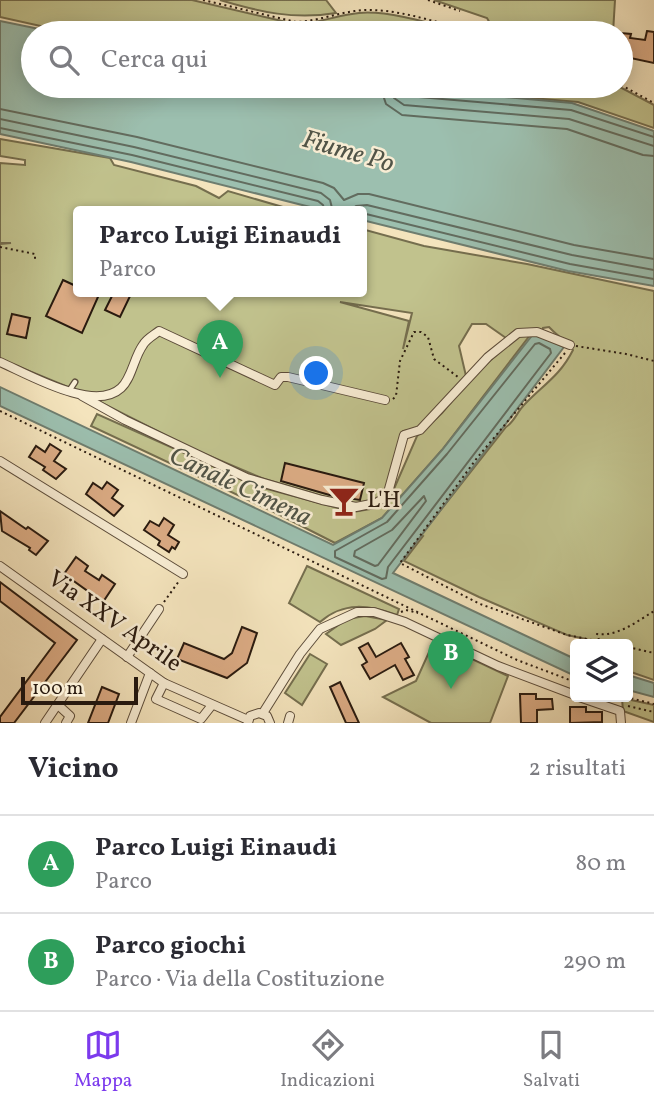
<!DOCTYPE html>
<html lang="it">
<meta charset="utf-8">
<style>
:root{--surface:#fff;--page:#f7f7f7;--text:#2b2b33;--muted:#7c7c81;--line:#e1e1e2;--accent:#7c3aed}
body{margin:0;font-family:Vollkorn,serif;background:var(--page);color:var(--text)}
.controls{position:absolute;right:21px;bottom:21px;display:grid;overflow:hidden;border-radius:7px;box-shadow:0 4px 18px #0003}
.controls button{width:63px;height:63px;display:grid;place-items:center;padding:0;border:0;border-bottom:2px solid var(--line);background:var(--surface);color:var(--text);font:35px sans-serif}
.scale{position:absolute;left:21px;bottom:18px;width:117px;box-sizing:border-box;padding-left:7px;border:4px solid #291a0f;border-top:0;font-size:19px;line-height:24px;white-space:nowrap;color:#291a0f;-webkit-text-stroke:5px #f8edd4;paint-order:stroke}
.you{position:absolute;left:317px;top:374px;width:24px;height:24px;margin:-18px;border:5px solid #fff;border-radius:50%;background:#1a73e8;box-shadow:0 0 0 10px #1a73e833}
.badge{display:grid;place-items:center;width:46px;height:46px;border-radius:50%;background:var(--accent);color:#fff;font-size:23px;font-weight:700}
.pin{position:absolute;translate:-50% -58px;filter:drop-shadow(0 2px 4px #0008)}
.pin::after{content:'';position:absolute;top:37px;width:24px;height:21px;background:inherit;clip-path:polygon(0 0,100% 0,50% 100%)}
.popup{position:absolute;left:73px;top:206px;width:294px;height:91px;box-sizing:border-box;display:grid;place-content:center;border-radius:7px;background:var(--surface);filter:drop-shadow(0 2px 5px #0005);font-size:23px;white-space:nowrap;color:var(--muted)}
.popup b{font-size:26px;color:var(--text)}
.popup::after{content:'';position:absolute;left:50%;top:100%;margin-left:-14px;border:14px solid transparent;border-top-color:var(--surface)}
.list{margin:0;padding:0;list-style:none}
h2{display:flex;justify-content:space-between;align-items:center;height:91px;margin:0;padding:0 28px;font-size:30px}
h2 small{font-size:23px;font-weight:400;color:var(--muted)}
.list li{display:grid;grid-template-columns:46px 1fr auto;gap:21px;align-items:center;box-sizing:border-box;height:98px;padding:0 28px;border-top:2px solid var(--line)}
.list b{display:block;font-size:26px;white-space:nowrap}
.list p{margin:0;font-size:23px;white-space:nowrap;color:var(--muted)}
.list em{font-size:23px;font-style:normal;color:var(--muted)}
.icon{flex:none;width:38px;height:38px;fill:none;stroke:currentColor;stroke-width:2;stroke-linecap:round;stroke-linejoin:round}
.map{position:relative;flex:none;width:654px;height:723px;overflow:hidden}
.search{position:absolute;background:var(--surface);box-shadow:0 4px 18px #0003;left:21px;right:21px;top:21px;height:77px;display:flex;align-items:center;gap:18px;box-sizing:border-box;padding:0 24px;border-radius:38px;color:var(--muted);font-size:26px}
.sheet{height:287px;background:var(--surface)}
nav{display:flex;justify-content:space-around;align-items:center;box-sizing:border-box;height:98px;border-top:2px solid var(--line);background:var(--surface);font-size:19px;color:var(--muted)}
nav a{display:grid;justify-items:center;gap:4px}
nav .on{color:var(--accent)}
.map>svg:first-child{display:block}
.green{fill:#c1c28d;stroke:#756e4e;stroke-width:2;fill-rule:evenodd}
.water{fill:#9cbfaf;stroke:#6e7d6f;stroke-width:2}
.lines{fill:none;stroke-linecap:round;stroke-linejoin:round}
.shore{stroke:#626c5f;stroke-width:2}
.building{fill:#dbab84;stroke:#291a0f;stroke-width:2}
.lane-casing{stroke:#5c4c3a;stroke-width:7}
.street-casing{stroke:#5c4c3a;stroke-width:10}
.path{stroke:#291a0f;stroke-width:2;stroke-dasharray:2 3.5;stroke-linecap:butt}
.lane{stroke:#f8edd4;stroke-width:4.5}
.street{stroke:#f8edd4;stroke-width:8}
.labels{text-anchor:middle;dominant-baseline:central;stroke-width:5;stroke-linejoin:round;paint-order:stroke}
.poi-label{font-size:24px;fill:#291a0f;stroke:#f8edd4;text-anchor:start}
.street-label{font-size:24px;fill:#291a0f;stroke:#f8edd4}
.water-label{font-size:26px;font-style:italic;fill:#515447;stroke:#f8edd4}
</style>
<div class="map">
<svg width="654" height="723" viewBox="0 0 654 723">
<rect width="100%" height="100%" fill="#f4e4bd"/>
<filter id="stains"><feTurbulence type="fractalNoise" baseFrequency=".00286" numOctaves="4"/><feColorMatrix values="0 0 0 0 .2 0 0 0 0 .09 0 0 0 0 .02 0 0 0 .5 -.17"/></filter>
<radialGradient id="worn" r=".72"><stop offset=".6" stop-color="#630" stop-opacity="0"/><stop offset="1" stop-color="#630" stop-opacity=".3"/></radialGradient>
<g class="green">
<path d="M0,0H192L295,24C317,24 337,15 359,13C389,10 436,25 466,33H72L0,17Z"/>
<path d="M220,0H326L336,13C294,20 260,12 220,0Z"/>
<path d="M434,0H615L613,33H487L491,25L487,18Z"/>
<path d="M392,86H618L654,105V128L578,102Z"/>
<path d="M0,139L110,158L114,165L196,186L219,198L228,191L300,212H78V292H362V229L424,246L527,264L654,291V680L628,671V644H582L586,639L567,635L479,597L404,561L423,536L421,535L506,427C515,421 517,412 524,405C543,385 560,376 573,350C565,339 558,337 549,327L543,328L541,337L531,334L442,450L382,518L335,543L278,514L91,426L97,414L260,487L353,512L376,508L390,498L417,436L442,413L472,377L516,337L506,338L486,324H472L459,346L466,376L419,428L403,431L386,495L369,503L349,504L264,479L193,449L80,392L0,359V244L11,243H0V163L25,165V160L0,156ZM340,302L412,313L403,349L409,321Z"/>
<path d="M307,566L399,609L397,615C369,605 344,601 320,622L289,603Z"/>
<path d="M365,616L387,620L375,629L341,645L326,634L347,619Z"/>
<path d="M434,641L508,676L490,723H431L383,697L416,681Z"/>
<path d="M310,654L327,664L302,705L285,693Z"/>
<path d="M622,698L654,705V722L623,711Z"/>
</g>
<g class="water">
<path d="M0,21L59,33H33V86H383L572,103L654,131V286L568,271L362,220V212H330L131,162L0,134Z"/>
<path d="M534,333L564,347L393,573L575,659V676L0,406V387L333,545L382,518L442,450Z"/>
<path d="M628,675L654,683V697L628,690Z"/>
</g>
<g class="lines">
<g class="shore">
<path d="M380,86L386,104L402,115L567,129L643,155L654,156"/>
<path d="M391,86L394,98L404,105L569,119L654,146"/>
<path d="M400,86L401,93L407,96L571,110L654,137"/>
<path d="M0,109L137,137L323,183L334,188L344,200L358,194H369L574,245L654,259"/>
<path d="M0,119L134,147L321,193L330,200L333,212"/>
<path d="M0,128L132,155L318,201L323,205L325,212"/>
<path d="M349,212L356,206L367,205L572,255L654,270"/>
<path d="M362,213L570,264L654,279"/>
<path d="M539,343L550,349L551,353L388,567L386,578L382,579L335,557V551L387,522L447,454L535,344Z"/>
<path d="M424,496L426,501L378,565L375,566L354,556L355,551L392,530Z"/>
</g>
</g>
<g class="building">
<path d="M647,31L654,32V63L621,56V33L631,34L630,38L645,40Z"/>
<path d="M63,280L78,287V292H89L98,297L82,333L46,316Z"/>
<path d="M114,292H132L120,317L105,310Z"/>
<path d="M12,314L30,318L26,338L7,334Z"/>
<path d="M50,444L61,451L54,461L66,469L56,479L43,470L45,467L29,457L36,446L45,452Z"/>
<path d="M285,463L364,483L360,500L333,496L281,481Z"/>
<path d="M107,482L118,490L112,498L123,506L114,516L86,494L93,483L102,489Z"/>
<path d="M0,511L26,529L28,527L48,541L36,555L29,550L30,548L2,531Z"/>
<path d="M164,518L174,525L168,535L179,542L175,549L172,547L169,552L158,545L160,541L144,530L150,521L159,526Z"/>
<path d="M76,557L88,566L85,571L99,580L102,575L115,584L103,602L64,574Z"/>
<path d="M0,582L77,640L14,723H0V717L55,643L0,601Z"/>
<path d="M242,627L257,633L247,663L227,678L177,659L184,643L224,659L232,653Z"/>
<path d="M368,643L376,657L401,643L409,657L405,659L414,675L403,680L395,665L370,679L362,665L367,662L359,648Z"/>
<path d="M340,682L359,723H346L330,687Z"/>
<path d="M102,687L119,694L108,723H88Z"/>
<path d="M520,694H536V699H552L553,709L537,710V723H521Z"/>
<path d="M570,707H586V712H602V722L570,723Z"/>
</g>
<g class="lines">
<defs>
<path id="lane" d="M69,391L75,382"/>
<g id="street">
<path d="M0,362C28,374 94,413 121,388C132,378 134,357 143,345C146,339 154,335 159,331L275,385L281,377H288L385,400"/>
<path d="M82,396L125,420L247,478L322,500L356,507L376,503L387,496L404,435L420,430L488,357L518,333L537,332L570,345"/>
<path d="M0,461L183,574"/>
<path d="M0,566L164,683L248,720"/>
<path d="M127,657L159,609"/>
<path d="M164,683L156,699L201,719L212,705"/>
<path d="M579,697L620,711L621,723"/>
<path d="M58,705L70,716L66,723"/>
<path d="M263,713L300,654L320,629L357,612H374L405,622L498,666L575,695"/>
<path d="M45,723L102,639"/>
<path d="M131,723L150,673"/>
<path d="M248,723L250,716L259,713L267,716L270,723"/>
<path d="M288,723L290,716"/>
</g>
</defs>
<use href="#lane" class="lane-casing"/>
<use href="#street" class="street-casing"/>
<g class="path">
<path d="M203,0L296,22C322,21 346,9 372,10C407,11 444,25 479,33"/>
<path d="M428,0L460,11"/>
<path d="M621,85L654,103"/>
<path d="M0,247L35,254V261"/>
<path d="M576,346L626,354L654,361"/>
<path d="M565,353L477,458L400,563L480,604L567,635L612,644"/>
<path d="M393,399L396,396L400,361L414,332H421L428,337L434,359L458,377"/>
<path d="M0,411L517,660L575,682"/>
<path d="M164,602L179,581"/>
<path d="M401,612L406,610L418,613"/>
<path d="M599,640L597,634C617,637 638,621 654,611"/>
<path d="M628,647L654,653"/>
<path d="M626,697L654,704"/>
<path d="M628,706L654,712"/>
</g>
<use href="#lane" class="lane"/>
<use href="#street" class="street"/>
</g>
<defs>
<symbol id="bar-bare" viewBox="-9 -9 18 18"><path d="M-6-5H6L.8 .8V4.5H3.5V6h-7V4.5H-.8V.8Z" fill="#8f2418" stroke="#f8edd4" stroke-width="2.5" paint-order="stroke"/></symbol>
</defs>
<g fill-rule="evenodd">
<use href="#bar-bare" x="322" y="479" width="44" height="44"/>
</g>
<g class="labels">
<g class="poi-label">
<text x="367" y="501">L'H</text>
</g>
<g class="street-label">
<text transform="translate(114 622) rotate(35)">Via XXV Aprile</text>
</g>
<g class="water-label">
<text transform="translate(348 152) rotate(16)">Fiume Po</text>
<text transform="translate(240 487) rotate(25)">Canale Cimena</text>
</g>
</g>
<rect width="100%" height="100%" filter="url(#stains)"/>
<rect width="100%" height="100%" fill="url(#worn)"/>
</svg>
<div class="controls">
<button><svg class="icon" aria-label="layers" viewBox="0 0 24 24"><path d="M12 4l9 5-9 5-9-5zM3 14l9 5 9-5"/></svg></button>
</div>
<div class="scale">100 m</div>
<div class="you"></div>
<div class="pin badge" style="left:220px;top:378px;background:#2e9e5b">A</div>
<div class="popup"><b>Parco Luigi Einaudi</b>Parco</div>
<div class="pin badge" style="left:451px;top:689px;background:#2e9e5b">B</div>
<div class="search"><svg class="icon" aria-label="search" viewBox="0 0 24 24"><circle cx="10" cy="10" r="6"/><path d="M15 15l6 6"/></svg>Cerca qui</div>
</div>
<section class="sheet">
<h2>Vicino<small>2 risultati</small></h2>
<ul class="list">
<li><span class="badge" style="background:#2e9e5b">A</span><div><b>Parco Luigi Einaudi</b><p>Parco</p></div><em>80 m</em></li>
<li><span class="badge" style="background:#2e9e5b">B</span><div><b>Parco giochi</b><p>Parco · Via della Costituzione</p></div><em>290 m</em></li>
</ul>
</section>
<nav>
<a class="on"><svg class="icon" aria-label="map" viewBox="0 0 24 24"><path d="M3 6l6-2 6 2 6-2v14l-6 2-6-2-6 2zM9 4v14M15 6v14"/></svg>Mappa</a>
<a><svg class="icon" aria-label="directions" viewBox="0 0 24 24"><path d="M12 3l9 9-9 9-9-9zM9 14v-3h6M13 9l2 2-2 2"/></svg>Indicazioni</a>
<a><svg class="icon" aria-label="saved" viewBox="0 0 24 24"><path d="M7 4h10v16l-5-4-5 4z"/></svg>Salvati</a>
</nav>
